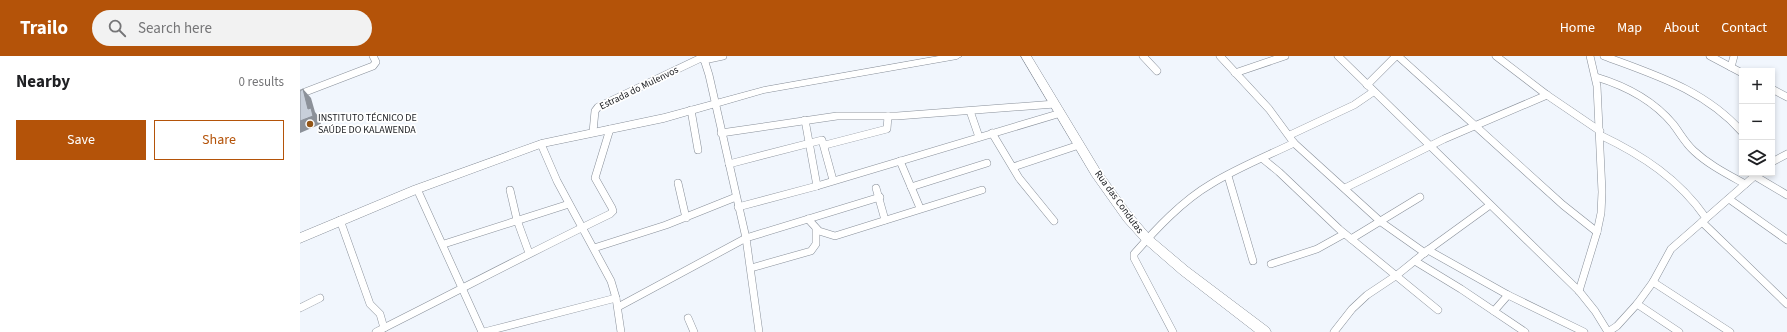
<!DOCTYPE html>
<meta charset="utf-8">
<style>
:root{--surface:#fff;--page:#f2f2f2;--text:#202124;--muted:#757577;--line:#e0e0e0;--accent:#b45309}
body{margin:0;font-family:"Source Sans 3",sans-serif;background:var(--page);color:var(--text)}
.controls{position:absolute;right:12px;top:12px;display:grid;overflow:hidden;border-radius:0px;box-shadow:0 2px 6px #0003}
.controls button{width:36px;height:36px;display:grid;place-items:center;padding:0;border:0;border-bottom:1px solid var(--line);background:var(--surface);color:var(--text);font:20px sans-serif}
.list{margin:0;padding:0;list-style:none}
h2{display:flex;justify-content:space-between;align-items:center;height:52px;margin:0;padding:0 16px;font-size:17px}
h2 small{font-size:13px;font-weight:400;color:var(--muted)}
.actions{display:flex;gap:8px;padding:12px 16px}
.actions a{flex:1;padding:9px 0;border:1px solid var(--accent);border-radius:0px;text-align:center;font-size:14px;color:var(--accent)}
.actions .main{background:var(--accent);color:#fff}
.icon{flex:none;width:22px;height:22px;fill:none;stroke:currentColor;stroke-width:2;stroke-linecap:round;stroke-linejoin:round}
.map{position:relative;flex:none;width:1487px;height:276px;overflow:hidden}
header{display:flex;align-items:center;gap:24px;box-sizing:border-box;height:56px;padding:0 20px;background:var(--accent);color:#fff}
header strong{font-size:19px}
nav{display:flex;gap:22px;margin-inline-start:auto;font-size:14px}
.search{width:280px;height:36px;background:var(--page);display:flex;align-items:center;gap:10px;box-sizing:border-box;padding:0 14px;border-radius:22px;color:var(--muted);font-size:15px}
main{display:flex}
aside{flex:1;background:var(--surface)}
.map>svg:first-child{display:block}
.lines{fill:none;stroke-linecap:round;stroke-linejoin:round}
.street-casing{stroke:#888f99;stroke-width:8}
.secondary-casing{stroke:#888f99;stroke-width:1}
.street{stroke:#fff;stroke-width:7}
.secondary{fill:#fff;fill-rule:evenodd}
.shaded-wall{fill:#8c9199}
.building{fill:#c8cfda;stroke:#8c9199}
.poi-dot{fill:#925517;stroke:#fff;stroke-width:1.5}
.labels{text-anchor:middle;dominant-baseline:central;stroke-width:3.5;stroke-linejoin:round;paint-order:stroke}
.street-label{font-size:10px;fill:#191b1f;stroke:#fff}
.poi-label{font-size:10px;fill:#191b1f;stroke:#fff;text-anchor:start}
</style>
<header>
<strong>Trailo</strong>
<div class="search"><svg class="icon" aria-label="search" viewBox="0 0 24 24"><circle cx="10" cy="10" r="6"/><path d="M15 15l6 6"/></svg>Search here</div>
<nav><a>Home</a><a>Map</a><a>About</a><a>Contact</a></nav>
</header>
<main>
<aside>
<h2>Nearby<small>0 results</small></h2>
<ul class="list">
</ul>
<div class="actions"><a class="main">Save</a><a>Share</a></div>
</aside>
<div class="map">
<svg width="1487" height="276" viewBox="0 0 1487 276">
<rect width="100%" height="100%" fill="#f1f6fd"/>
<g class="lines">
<defs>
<g id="street">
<path d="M403,0L409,19L446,182L459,276"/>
<path d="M843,0L857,15"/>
<path d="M920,0L969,53L994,87L1081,166L1125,197"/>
<path d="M1038,0L1279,235L1295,255L1308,276"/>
<path d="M1098,0L1263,149L1297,176"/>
<path d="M1196,0L1247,39L1300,75"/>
<path d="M1304,0C1355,19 1405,34 1442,76"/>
<path d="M1410,0L1442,17"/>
<path d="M404,4L423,0"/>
<path d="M1431,11L1434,0"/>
<path d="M935,17L985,0"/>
<path d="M1296,21C1326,30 1353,44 1373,68C1380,77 1385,87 1394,95C1409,109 1427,118 1445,128"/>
<path d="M1067,29L1096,0"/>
<path d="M1472,33L1487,41"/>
<path d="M0,38L73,10L76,6L73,0"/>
<path d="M391,54L398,94"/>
<path d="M670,55L679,81"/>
<path d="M505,64L517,130"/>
<path d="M293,76L295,55L298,51L403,1"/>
<path d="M421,77L537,60H597L755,48"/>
<path d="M692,77L719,122L754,165"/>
<path d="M990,79L1054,49L1073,36"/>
<path d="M1300,79C1342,99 1379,123 1406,162"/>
<path d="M241,88L257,125L311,225L316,242L321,276"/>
<path d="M525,89L587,73L588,60"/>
<path d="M963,103L979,116L1039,173L1138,254"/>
<path d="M600,105L620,152"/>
<path d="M1472,106L1487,98"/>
<path d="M429,108L522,84L533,124"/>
<path d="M713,111L779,89"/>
<path d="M928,120L953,205"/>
<path d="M1455,120L1487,139"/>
<path d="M378,127L386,162"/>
<path d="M611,131L687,107"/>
<path d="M576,132L585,164"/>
<path d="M1045,132L1144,83L1247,39"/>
<path d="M117,133L182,276"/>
<path d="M210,134L217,164L229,197"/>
<path d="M1429,143L1487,184"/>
<path d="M438,151L517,130L761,57"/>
<path d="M508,163L519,175L535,180L682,134"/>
<path d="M40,164L70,248L80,258L84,272"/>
<path d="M1402,166L1487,248"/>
<path d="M1051,183L1120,141"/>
<path d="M144,188L269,148"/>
<path d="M294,192L366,169L436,141"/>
<path d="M1128,194L1208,239L1284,276"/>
<path d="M1115,205L1161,233L1225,276"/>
<path d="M971,208L1017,193L1044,178"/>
<path d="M451,212L511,195L516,188V174"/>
<path d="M1353,226L1430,276"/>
<path d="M1279,235L1297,176L1301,157L1302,136L1297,30L1290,0"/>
<path d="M1337,248L1379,276"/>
<path d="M318,251L446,182L580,141"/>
<path d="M0,252L20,242"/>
<path d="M1194,255L1208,239"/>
<path d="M388,262L394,276"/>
<path d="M76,276C154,237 231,196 310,158L313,155L312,152L295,122L310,73"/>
<path d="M184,276L316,242"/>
<path d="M873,276L834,202V198C856,173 882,145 911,128C937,112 967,100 994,87"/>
<path d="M1034,276L1052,253L1067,239L1097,219L1128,194L1190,149"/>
<path d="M1308,276L1317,270L1337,248L1353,226L1371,193L1458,117"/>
</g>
<g id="secondary">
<path d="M639,0H662L657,3L464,37L364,66L243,91L121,136L0,187V177L113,130L241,84L364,58L464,31Z"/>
<path d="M721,0H731L800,114L832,158L850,179L888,211L969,272L971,276H955L880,218L842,185L824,165L792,120Z"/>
</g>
</defs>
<use href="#street" class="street-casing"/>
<use href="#secondary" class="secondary-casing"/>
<use href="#street" class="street"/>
<use href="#secondary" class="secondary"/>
</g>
<path class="shaded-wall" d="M3,33L11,42L15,56L18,60L21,68L0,77V65Z"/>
<path class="building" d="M3,33L8,53L11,52L13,60L0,65V35Z"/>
<circle class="poi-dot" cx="10" cy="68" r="4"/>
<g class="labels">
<g class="street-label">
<text transform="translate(339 32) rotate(-26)">Estrada do Mulenvos</text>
<text transform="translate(819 146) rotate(54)">Rua das Condutas</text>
</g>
<g class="poi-label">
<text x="18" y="62">INSTITUTO TÉCNICO DE<tspan x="18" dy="12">SAÚDE DO KALAWENDA</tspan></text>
</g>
</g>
</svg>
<div class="controls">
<button>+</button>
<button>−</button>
<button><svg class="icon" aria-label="layers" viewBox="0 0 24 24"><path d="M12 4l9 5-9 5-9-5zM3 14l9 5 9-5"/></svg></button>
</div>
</div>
</main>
